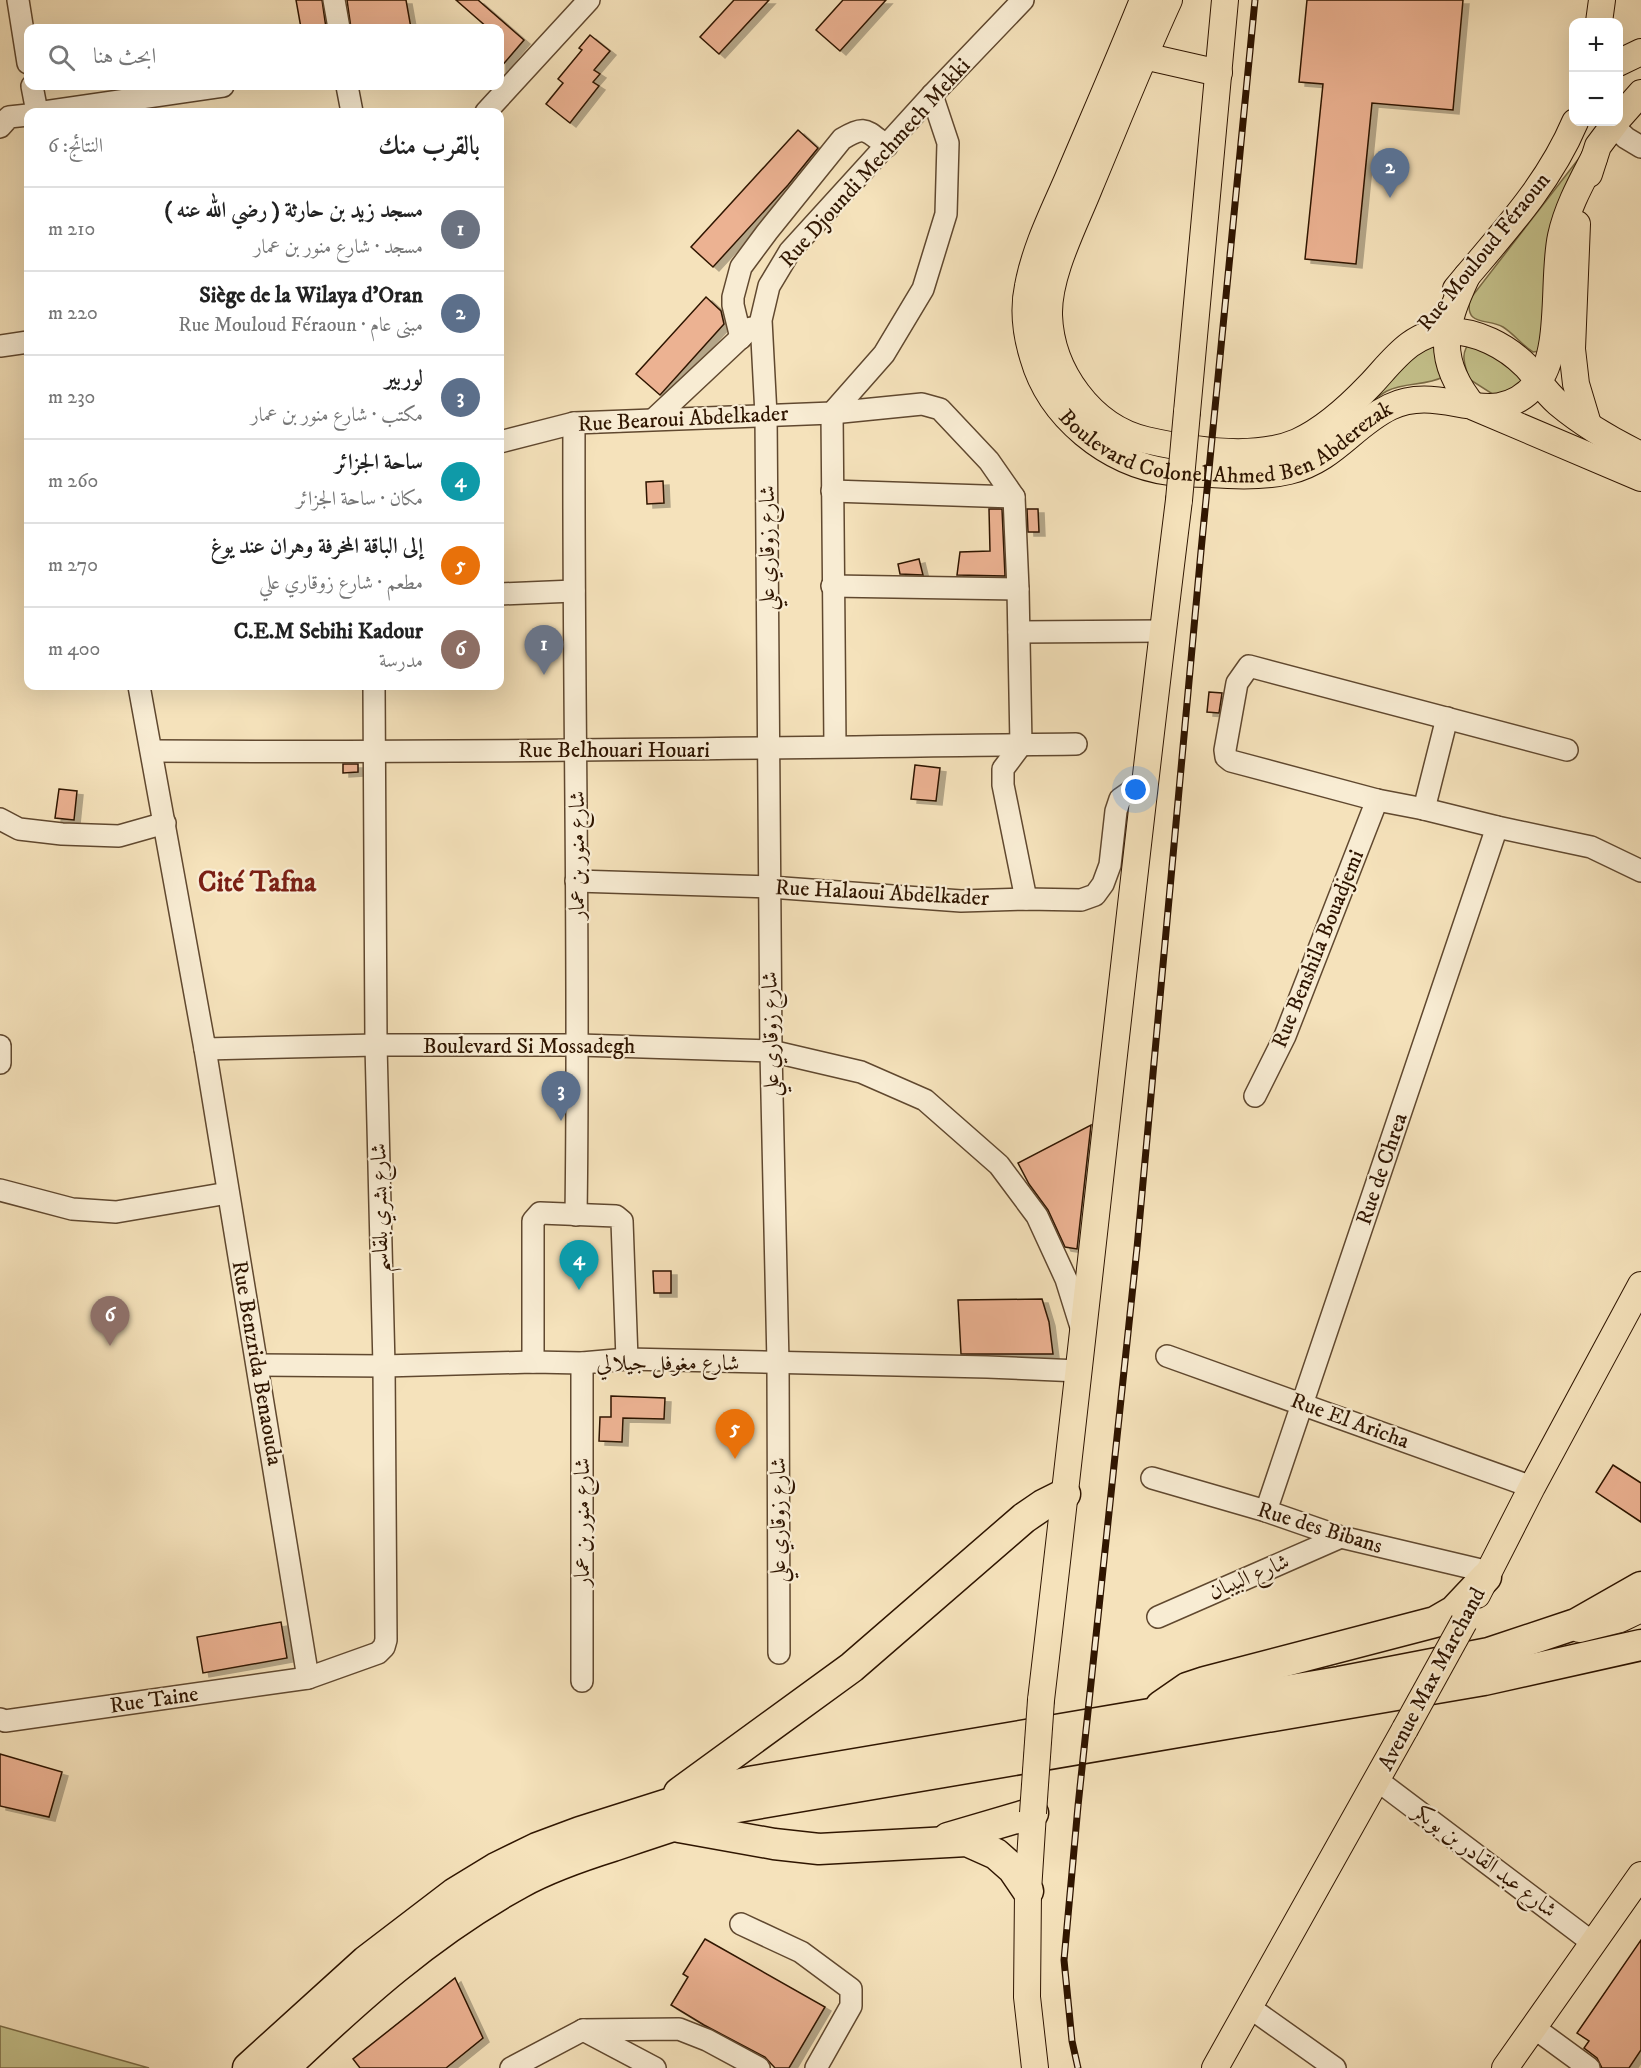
<!DOCTYPE html>
<html lang="ar">
<meta charset="utf-8">
<style>
:root{--surface:#fff;--page:#f2f2f2;--text:#222;--muted:#767676;--line:#e0e0e0;--accent:#8f2418}
body{margin:0;font-family:"IM FELL DW Pica",Amiri,serif;background:var(--page);color:var(--text);direction:rtl}
.controls{position:absolute;right:18px;top:18px;display:grid;overflow:hidden;border-radius:12px;box-shadow:0 6px 24px #0002}
.controls button{width:54px;height:54px;display:grid;place-items:center;padding:0;border:0;border-bottom:2px solid var(--line);background:var(--surface);color:var(--text);font:30px sans-serif}
.you{position:absolute;left:1136px;top:790px;width:21px;height:21px;margin:-15px;border:4px solid #fff;border-radius:50%;background:#1a73e8;box-shadow:0 0 0 9px #1a73e833}
.badge{display:grid;place-items:center;width:39px;height:39px;border-radius:50%;background:var(--accent);color:#fff;font-size:20px;font-weight:700}
.pin{position:absolute;translate:-50% -50px;filter:drop-shadow(0 2px 3px #0008)}
.pin::after{content:'';position:absolute;top:32px;width:21px;height:18px;background:inherit;clip-path:polygon(0 0,100% 0,50% 100%)}
.list{margin:0;padding:0;list-style:none}
h2{display:flex;justify-content:space-between;align-items:center;height:78px;margin:0;padding:0 24px;font-size:26px}
h2 small{font-size:20px;font-weight:400;color:var(--muted)}
.list li{display:grid;grid-template-columns:39px 1fr auto;gap:18px;align-items:center;box-sizing:border-box;height:84px;padding:0 24px;border-top:2px solid var(--line)}
.list b{display:block;font-size:22px;white-space:nowrap}
.list p{margin:0;font-size:20px;white-space:nowrap;color:var(--muted)}
.list em{font-size:20px;font-style:normal;color:var(--muted)}
.icon{flex:none;width:33px;height:33px;fill:none;stroke:currentColor;stroke-width:2;stroke-linecap:round;stroke-linejoin:round}
.map{position:relative;flex:none;width:1641px;height:2068px;overflow:hidden;direction:ltr}
.search{position:absolute;background:var(--surface);box-shadow:0 6px 24px #0002;left:24px;top:24px;width:480px;height:66px;display:flex;align-items:center;gap:15px;box-sizing:border-box;padding:0 21px;border-radius:12px;color:var(--muted);font-size:22px}
.panel{position:absolute;background:var(--surface);box-shadow:0 6px 24px #0002;left:24px;top:108px;width:480px;height:582px;border-radius:12px;direction:rtl}
.map>svg:first-child{display:block}
.green{fill:#c4c18b;stroke:#7a6b46;stroke-width:1.5}
.building{fill:#ecb292;stroke:#2f1500;stroke-width:1.5;filter:url(#shadow)}
.lines{fill:none;stroke-linecap:round;stroke-linejoin:round}
.minor-casing{stroke:#60482f;stroke-width:24}
.major-casing{stroke:#2f1500;stroke-width:28}
.highway-casing{stroke:#2f1500;stroke-width:33}
.minor{stroke:#f8ecd3;stroke-width:21}
.major{stroke:#f5e2bb;stroke-width:26}
.highway{stroke:#f5e2bb;stroke-width:30}
.rail-casing{stroke:#2f1500;stroke-width:7}
.rail{stroke:#f8ecd3;stroke-width:4.5;stroke-dasharray:14;stroke-linecap:butt}
.major-bridge-casing{stroke:#2f1500;stroke-width:28;stroke-linecap:butt}
.major-bridge{stroke:#f5e2bb;stroke-width:26}
.labels{text-anchor:middle;dominant-baseline:central;stroke-width:4.5;stroke-linejoin:round;paint-order:stroke}
.street-label{font-size:22px;fill:#2f1500;stroke:#f8ecd3}
.district-label{font-size:28px;font-weight:bold;fill:#7a1f14;stroke:#f8ecd3}
</style>
<div class="map">
<svg width="1641" height="2068" viewBox="0 0 1641 2068">
<defs>
<filter id="shadow"><feDropShadow dx="6" dy="4" stdDeviation="0" flood-color="#0004"/></filter>
</defs>
<rect width="100%" height="100%" fill="#f5e2bb"/>
<filter id="stains"><feTurbulence type="fractalNoise" baseFrequency=".00333" numOctaves="4"/><feColorMatrix values="0 0 0 0 .2 0 0 0 0 .09 0 0 0 0 .02 0 0 0 .5 -.17"/></filter>
<radialGradient id="worn" r=".72"><stop offset=".6" stop-color="#630" stop-opacity="0"/><stop offset="1" stop-color="#630" stop-opacity=".3"/></radialGradient>
<g class="green">
<path d="M1599,122L1541,351L1533,352C1522,345 1514,334 1503,327C1488,318 1464,327 1470,299L1580,157Z"/>
<path d="M1471,341L1490,345L1524,381L1513,393L1494,395L1469,379C1465,364 1459,354 1471,341Z"/>
<path d="M1432,346L1439,352L1443,377C1426,386 1405,382 1387,391C1377,396 1368,406 1360,413L1389,371Z"/>
<path d="M0,2026L149,2068H0Z"/>
</g>
<g class="building">
<path d="M296,0H322L326,28H301Z"/>
<path d="M347,0H406L411,28H351Z"/>
<path d="M456,0H478L524,40L500,68V28H488Z"/>
<path d="M734,0H769L719,54L700,37Z"/>
<path d="M843,0H886L840,51L816,30Z"/>
<path d="M1307,0H1463L1453,110L1372,103L1356,264L1305,259L1323,84L1299,82Z"/>
<path d="M590,35L610,51L594,70L600,74L593,82L599,86L570,123L546,104L563,83L558,79L582,50L579,48Z"/>
<path d="M798,130L818,148L788,185L713,267L691,247Z"/>
<path d="M706,297L721,311L724,324L660,395L636,374Z"/>
<path d="M663,481L664,503L647,504L646,482Z"/>
<path d="M989,509H1002L1005,576L957,575L960,552L990,551Z"/>
<path d="M1027,509H1038L1039,532H1028Z"/>
<path d="M919,559L923,575L900,574L898,564Z"/>
<path d="M1209,692L1222,693L1219,713L1207,712Z"/>
<path d="M343,764H358V772L343,773Z"/>
<path d="M915,765L940,768L936,801L911,799Z"/>
<path d="M59,789L77,791L74,820L55,818Z"/>
<path d="M1091,1125L1077,1249L1065,1247L1048,1210L1029,1184L1018,1163Z"/>
<path d="M653,1271H671V1293H654Z"/>
<path d="M1042,1299L1049,1322L1053,1354H961L958,1300Z"/>
<path d="M611,1396L665,1398L664,1419L623,1418L622,1442L599,1441L600,1417H611Z"/>
<path d="M1613,1465L1641,1483V1522L1596,1492Z"/>
<path d="M281,1622L287,1658L203,1673L197,1637Z"/>
<path d="M0,1754L62,1772L49,1817L0,1806Z"/>
<path d="M705,1939L825,2007L789,2068H775L765,2057L704,2025L671,2005L688,1977L683,1974Z"/>
<path d="M1641,1940V2050L1629,2068H1602L1597,2058L1584,2048L1589,2041L1577,2033Z"/>
<path d="M455,1978L483,2038L446,2068H360L353,2059Z"/>
</g>
<g class="lines">
<defs>
<g id="minor">
<path d="M18,0L28,63"/>
<path d="M334,0L339,28"/>
<path d="M32,86L37,112"/>
<path d="M347,86L352,112"/>
<path d="M44,112L223,86"/>
<path d="M486,112L589,0"/>
<path d="M1609,122L1626,138L1641,147"/>
<path d="M0,127L9,117L28,115"/>
<path d="M741,338L733,305V297L741,267L767,232L842,139C866,124 866,131 887,146"/>
<path d="M0,346L28,342"/>
<path d="M654,419L751,328"/>
<path d="M574,423C573,687 580,951 576,1215"/>
<path d="M500,442L574,423L832,413L922,404L940,409L989,461L1014,497L1018,589L1021,745L1003,769V785L1026,899"/>
<path d="M832,491L1014,497"/>
<path d="M832,586L1018,589"/>
<path d="M500,594L574,591"/>
<path d="M1019,632L1162,631"/>
<path d="M139,686L205,1049L376,1045H579L771,1051L861,1072L925,1100L999,1165L1037,1216L1066,1279L1081,1327"/>
<path d="M835,746L832,413L884,354L923,289L946,214L948,143L932,95"/>
<path d="M1567,750L1249,666L1237,683L1225,750L1226,757L1231,761L1377,800L1424,809L1497,827L1591,847L1641,871"/>
<path d="M152,751C460,753 768,748 1076,744"/>
<path d="M1424,809L1447,718"/>
<path d="M0,819L19,829L62,834L119,836L165,823"/>
<path d="M576,881L770,887L961,901L1026,899L1081,900L1095,895L1103,884L1110,865L1116,811L1120,799L1130,792L1144,789"/>
<path d="M0,1046V1063"/>
<path d="M205,1049L308,1678"/>
<path d="M1255,1096L1285,1036L1377,800"/>
<path d="M0,1190L72,1209L116,1212L228,1193"/>
<path d="M1167,1356L1532,1487"/>
<path d="M533,1362V1221L540,1213L616,1216L622,1221L627,1359"/>
<path d="M582,1363V1681"/>
<path d="M258,1365L384,1366L533,1362L582,1363L627,1359L987,1367L1079,1371"/>
<path d="M1152,1478L1266,1511L1341,1537L1489,1572"/>
<path d="M1266,1511L1497,827"/>
<path d="M1158,1617L1341,1537"/>
<path d="M779,1653L778,1363L771,1051L766,415L761,320L769,286L790,251L932,95L1023,0"/>
<path d="M0,1719L5,1721L308,1678L378,1653L384,1647L386,1640L384,1366L376,1045L374,686"/>
<path d="M1377,1780L1593,1943"/>
<path d="M741,1924L801,1952L851,1989V2006L816,2068"/>
<path d="M1249,2007L1335,2068"/>
<path d="M1533,2027L1589,2068"/>
<path d="M583,2030L679,2029L707,2040L759,2068"/>
<path d="M511,2068L583,2030L655,2068"/>
</g>
<g id="major">
<path id="s1" d="M1143,0C1119,60 1093,119 1068,178C1053,213 1035,248 1028,286C1023,309 1026,334 1033,357C1050,417 1107,463 1169,472C1182,474 1197,474 1211,474C1236,476 1264,477 1289,471C1334,460 1353,425 1390,407C1444,381 1493,436 1537,383C1563,352 1552,277 1561,236C1567,208 1581,183 1594,158"/>
<path d="M1169,0C1141,61 1116,124 1090,186C1075,224 1048,274 1049,315C1051,371 1091,427 1146,440C1190,450 1255,460 1297,442C1324,430 1349,407 1370,385C1392,362 1411,332 1448,331C1477,331 1506,346 1526,366C1537,378 1545,392 1558,403C1583,424 1612,441 1641,455"/>
<path d="M1599,22L1602,0"/>
<path d="M1144,56L1219,73"/>
<path d="M1618,63L1641,52"/>
<path d="M1618,119L1641,93"/>
<path d="M1589,174L1598,146L1616,122"/>
<path d="M1577,224L1572,349L1576,384L1588,424"/>
<path d="M1467,276C1443,327 1435,360 1474,407L1641,478"/>
<path d="M1456,289C1500,236 1548,186 1575,122"/>
<path d="M1187,412L1225,0"/>
<path d="M1477,1595L1532,1487L1641,1285"/>
<path d="M1579,1629L1620,1619L1641,1609"/>
<path d="M1041,1700C1088,1300 1129,900 1179,500"/>
<path d="M1033,1813L1028,1891L1027,1997L1035,2068"/>
<path d="M1215,2068L1405,1729"/>
<path d="M1505,2068L1641,1875"/>
</g>
<g id="highway">
<path d="M1161,1706L1187,1688L1205,1682L1435,1622L1454,1611L1486,1577"/>
<path d="M679,1793L852,1667L1024,1518L1043,1505L1065,1494"/>
<path d="M679,1827L774,1844L819,1849L967,1841L996,1854L1013,1869L1028,1891"/>
<path d="M948,1838L1033,1813"/>
<path d="M248,2068L366,1961L455,1893L496,1868L537,1848L580,1832L706,1792L749,1782L1339,1682L1489,1653L1576,1624L1641,1587"/>
<path d="M284,2068C358,1998 429,1933 520,1883C549,1867 581,1856 613,1846C651,1833 688,1821 726,1809L1484,1680L1641,1645"/>
</g>
</defs>
<use href="#minor" class="minor-casing"/>
<use href="#major" class="major-casing"/>
<use href="#highway" class="highway-casing"/>
<use href="#minor" class="minor"/>
<use href="#major" class="major"/>
<use href="#highway" class="highway"/>
<defs>
<path id="rail" d="M1078,2068L1072,2041L1064,1960L1078,1806L1137,1248L1201,551L1255,0"/>
</defs>
<use href="#rail" class="rail-casing"/>
<use href="#rail" class="rail"/>
<defs>
<g id="major-bridge">
<path d="M1179,500L1187,412"/>
<path d="M1405,1729L1464,1622"/>
<path d="M1033,1813L1041,1700"/>
</g>
</defs>
<use href="#major-bridge" class="major-bridge-casing"/>
<use href="#major-bridge" class="major-bridge"/>
</g>
<g class="labels">
<g class="street-label">
<text transform="translate(875 163) rotate(-48)">Rue Djoundi Mechmech Mekki</text>
<text transform="translate(1484 252) rotate(-51)">Rue Mouloud Féraoun</text>
<text stroke="none"><textPath href="#s1" startOffset="627">Boulevard Colonel Ahmed Ben Abderezak</textPath></text>
<text transform="translate(683 419) rotate(-3)">Rue Bearoui Abdelkader</text>
<text transform="translate(767 548) rotate(-90)">شارع زوقاري علي</text>
<text x="614" y="750">Rue Belhouari Houari</text>
<text transform="translate(577 855) rotate(-90)">شارع منور بن عمار</text>
<text transform="translate(882 893) rotate(3)">Rue Halaoui Abdelkader</text>
<text transform="translate(1318 949) rotate(-68)">Rue Benshila Bouadjemi</text>
<text transform="translate(771 1034) rotate(-91)">شارع زوقاري علي</text>
<text x="529" y="1046">Boulevard Si Mossadegh</text>
<text transform="translate(1382 1169) rotate(-71)">Rue de Chrea</text>
<text transform="translate(380 1208) rotate(-91)">شارع بشري بلقاسم</text>
<text transform="translate(257 1363) rotate(80)">Rue Benzrida Benaouda</text>
<text x="668" y="1363">شارع مغوفل جيلالي</text>
<text transform="translate(1350 1421) rotate(20)">Rue El Aricha</text>
<text transform="translate(778 1520) rotate(-90)">شارع زوقاري علي</text>
<text transform="translate(582 1522) rotate(-90)">شارع منور بن عمار</text>
<text transform="translate(1320 1528) rotate(17)">Rue des Bibans</text>
<text transform="translate(1249 1577) rotate(-23)">شارع البيبان</text>
<text transform="translate(1432 1679) rotate(-62)">Avenue Max Marchand</text>
<text transform="translate(154 1700) rotate(-8)">Rue Taine</text>
<text transform="translate(1485 1861) rotate(37)">شارع عبد القادر بن بوبكر</text>
</g>
<g class="district-label">
<text x="257" y="882">Cité Tafna</text>
</g>
</g>
<rect width="100%" height="100%" filter="url(#stains)"/>
<rect width="100%" height="100%" fill="url(#worn)"/>
</svg>
<div class="controls">
<button>+</button>
<button>−</button>
</div>
<div class="you"></div>
<div class="pin badge" style="left:544px;top:675px;background:#6b7280">1</div>
<div class="pin badge" style="left:1390px;top:198px;background:#5c6f8a">2</div>
<div class="pin badge" style="left:561px;top:1121px;background:#5c6f8a">3</div>
<div class="pin badge" style="left:579px;top:1290px;background:#0f9aa8">4</div>
<div class="pin badge" style="left:735px;top:1459px;background:#e8710a">5</div>
<div class="pin badge" style="left:110px;top:1346px;background:#8d6e63">6</div>
<div class="search"><svg class="icon" aria-label="search" viewBox="0 0 24 24"><circle cx="10" cy="10" r="6"/><path d="M15 15l6 6"/></svg>ابحث هنا</div>
<section class="panel">
<h2>بالقرب منك<small>النتائج: 6</small></h2>
<ul class="list">
<li><span class="badge" style="background:#6b7280">1</span><div><b>مسجد زيد بن حارثة ( رضي الله عنه )</b><p>مسجد · شارع منور بن عمار</p></div><em>210 m</em></li>
<li><span class="badge" style="background:#5c6f8a">2</span><div><b>Siège de la Wilaya d'Oran</b><p>مبنى عام · Rue Mouloud Féraoun</p></div><em>220 m</em></li>
<li><span class="badge" style="background:#5c6f8a">3</span><div><b>لوربير</b><p>مكتب · شارع منور بن عمار</p></div><em>230 m</em></li>
<li><span class="badge" style="background:#0f9aa8">4</span><div><b>ساحة الجزائر</b><p>مكان · ساحة الجزائر</p></div><em>260 m</em></li>
<li><span class="badge" style="background:#e8710a">5</span><div><b>إلى الباقة المخرفة وهران عند يوغ</b><p>مطعم · شارع زوقاري علي</p></div><em>270 m</em></li>
<li><span class="badge" style="background:#8d6e63">6</span><div><b>C.E.M Sebihi Kadour</b><p>مدرسة</p></div><em>400 m</em></li>
</ul>
</section>
</div>
